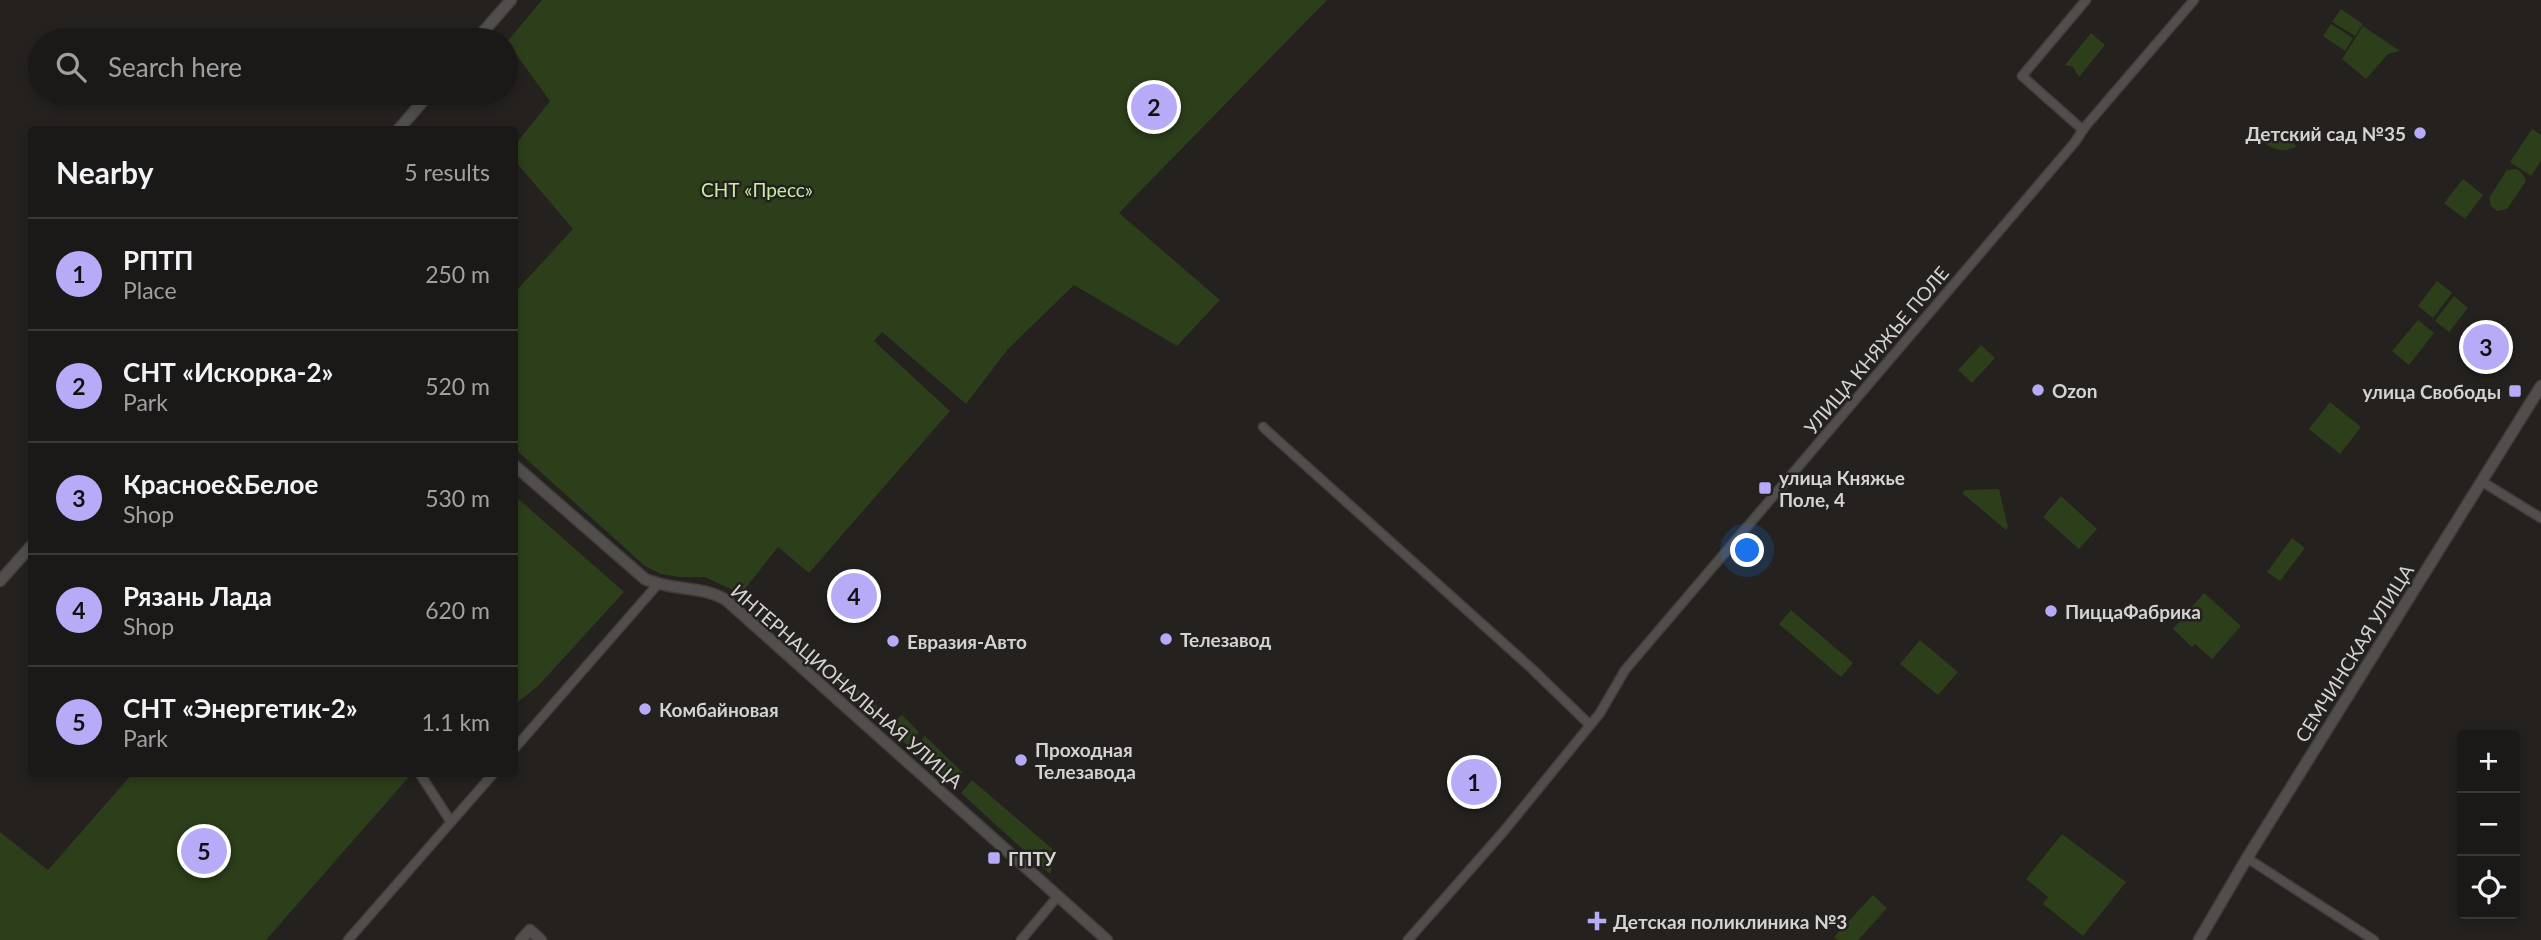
<!DOCTYPE html>
<meta charset="utf-8">
<style>
:root{--surface:#1b1917;--page:#282624;--text:#f1f3f6;--muted:#a0a0a1;--line:#393836;--accent:#b7abf8}
body{margin:0;font-family:Lato,sans-serif;background:var(--page);color:var(--text)}
.controls{position:absolute;right:21px;bottom:21px;display:grid;overflow:hidden;border-radius:7px;box-shadow:0 4px 10px #0003}
.controls button{width:63px;height:63px;display:grid;place-items:center;padding:0;border:0;border-bottom:2px solid var(--line);background:var(--surface);color:var(--text);font:35px sans-serif}
.you{position:absolute;left:1748px;top:551px;width:24px;height:24px;margin:-18px;border:5px solid #fff;border-radius:50%;background:#1a73e8;box-shadow:0 0 0 10px #1a73e833}
.badge{display:grid;place-items:center;width:46px;height:46px;border-radius:50%;background:var(--accent);color:#111;font-size:23px;font-weight:700}
.pin{position:absolute;translate:-50% -50%;border:4px solid #fff;box-shadow:0 2px 7px #0006}
.list{margin:0;padding:0;list-style:none}
h2{display:flex;justify-content:space-between;align-items:center;height:91px;margin:0;padding:0 28px;font-size:30px}
h2 small{font-size:23px;font-weight:400;color:var(--muted)}
.list li{display:grid;grid-template-columns:46px 1fr auto;gap:21px;align-items:center;box-sizing:border-box;height:112px;padding:0 28px;border-top:2px solid var(--line)}
.list b{display:block;font-size:26px;white-space:nowrap}
.list p{margin:0;font-size:23px;white-space:nowrap;color:var(--muted)}
.list em{font-size:23px;font-style:normal;color:var(--muted)}
.icon{flex:none;width:38px;height:38px;fill:none;stroke:currentColor;stroke-width:2;stroke-linecap:round;stroke-linejoin:round}
.map{position:relative;flex:none;width:2541px;height:940px;overflow:hidden}
.search{position:absolute;background:var(--surface);box-shadow:0 4px 10px #0003;left:28px;top:28px;width:490px;height:77px;display:flex;align-items:center;gap:18px;box-sizing:border-box;padding:0 24px;border-radius:38px;color:var(--muted);font-size:26px}
.panel{position:absolute;background:var(--surface);box-shadow:0 4px 10px #0003;left:28px;top:126px;width:490px;height:651px;border-radius:7px}
.map>svg:first-child{display:block}
.green{fill:#2c3e1a}
.lines{fill:none;stroke-linecap:round;stroke-linejoin:round}
.minor-casing{stroke:#413e3d;stroke-width:11}
.tertiary-casing{stroke:#413e3d;stroke-width:13}
.minor{stroke:#514e4c;stroke-width:8}
.tertiary{stroke:#514e4c;stroke-width:10}
.poi-dot{fill:#b7abf8;stroke:#24211f;stroke-width:2.5}
.labels{text-anchor:middle;dominant-baseline:central;stroke-width:5;stroke-linejoin:round;paint-order:stroke}
.poi-label{font-size:19px;font-weight:bold;fill:#d5d3d2;stroke:#24211f;text-anchor:start}
.park-label{font-size:19px;fill:#c6eea3;stroke:#24211f}
.street-label{font-size:19px;fill:#d5d3d2;stroke:#24211f}
</style>
<div class="map">
<svg width="2541" height="940" viewBox="0 0 2541 940">
<rect width="100%" height="100%" fill="#24211f"/>
<g class="green">
<path d="M542,0H1327L1119,213L1220,300L1177,346L1074,285L1008,349L966,404L882,332L874,341L950,411L809,573L778,547L741,594L705,577H679L661,574L645,566L515,449V292L573,229L515,161V145L550,101L507,42Z"/>
<path d="M2341,9L2363,24L2355,36L2332,22Z"/>
<path d="M2331,24L2353,38L2345,51L2323,36Z"/>
<path d="M2363,26L2400,51L2388,54L2366,79L2342,59Z"/>
<path d="M2091,33L2105,45L2079,77L2073,67L2065,65Z"/>
<path d="M2532,129L2541,135V161L2531,176L2510,162Z"/>
<path d="M2263,134L2279,141L2292,139L2296,147C2282,153 2272,150 2260,139Z"/>
<path d="M2517,169L2522,173L2526,181L2507,209L2497,211L2491,206L2489,198L2507,170Z"/>
<path d="M2463,179L2483,195L2465,219L2444,203Z"/>
<path d="M2437,281L2452,293L2433,318L2418,306Z"/>
<path d="M2454,296L2468,308L2449,332L2435,321Z"/>
<path d="M2418,320L2434,333L2409,365L2392,351Z"/>
<path d="M1981,345L1995,358L1972,383L1958,370Z"/>
<path d="M2330,402L2361,427L2340,454L2309,429Z"/>
<path d="M1999,489L2008,527L2006,530L1962,493L1965,490Z"/>
<path d="M515,496L624,592L538,686L515,704Z"/>
<path d="M2061,496L2097,529L2079,549L2043,517Z"/>
<path d="M2292,538L2305,548L2280,581L2267,572Z"/>
<path d="M2204,593L2241,626L2212,659L2195,644L2192,647L2173,629Z"/>
<path d="M1791,610L1853,663L1841,677L1779,624Z"/>
<path d="M792,635H796L824,661L823,667H819L790,642Z"/>
<path d="M1920,640L1958,672L1938,695L1900,664Z"/>
<path d="M841,673L882,711L880,716H870L837,684L838,675Z"/>
<path d="M902,715L919,732L908,746L890,729L891,723Z"/>
<path d="M925,736L962,772L952,785L913,749Z"/>
<path d="M132,774H405L408,778L266,940H0V832L48,870Z"/>
<path d="M972,780L1056,852L1050,874L961,793Z"/>
<path d="M2062,834L2126,882L2083,936L2043,904L2048,897L2026,879Z"/>
<path d="M1873,895L1887,908L1858,940H1838L1834,937Z"/>
</g>
<g class="lines">
<defs>
<g id="minor">
<path d="M2083,130L2022,76L2086,0"/>
<path d="M1263,427L1530,667L1590,725"/>
<path d="M2481,481L2541,518"/>
<path d="M514,749L658,584"/>
<path d="M420,774L451,822"/>
<path d="M2247,858L2374,940"/>
<path d="M348,940L493,774"/>
<path d="M1021,940L1058,896"/>
<path d="M1408,940L1504,831L1600,713L1625,670L2075,142L2084,128L2194,0"/>
</g>
<g id="tertiary">
<path d="M476,40L511,0"/>
<path d="M398,130L430,93"/>
<path d="M514,465L645,579C671,591 701,585 726,600L1107,940"/>
<path d="M0,581L32,545"/>
<path d="M521,940L530,930L541,940"/>
<path d="M2199,940L2247,858L2541,386"/>
</g>
</defs>
<use href="#minor" class="minor-casing"/>
<use href="#tertiary" class="tertiary-casing"/>
<use href="#minor" class="minor"/>
<use href="#tertiary" class="tertiary"/>
</g>
<g class="poi-dot">
<circle cx="2420" cy="133" r="7"/>
<circle cx="2038" cy="390" r="7"/>
<rect x="2508" y="384" width="14" height="14" rx="3.5"/>
<rect x="1758" y="481" width="14" height="14" rx="3.5"/>
<circle cx="2051" cy="611" r="7"/>
<circle cx="1166" cy="639" r="7"/>
<circle cx="893" cy="641" r="7"/>
<circle cx="645" cy="709" r="7"/>
<circle cx="1021" cy="760" r="7"/>
<rect x="987" y="851" width="14" height="14" rx="3.5"/>
<path d="M1593.5 910.5h7v7h7v7h-7v7h-7v-7h-7v-7h7z"/>
</g>
<g class="labels">
<g class="poi-label">
<text x="2406" y="133" text-anchor="end">Детский сад №35</text>
<text x="2052" y="390">Ozon</text>
<text x="2501" y="391" text-anchor="end">улица Свободы</text>
<text x="1779" y="477">улица Княжье<tspan x="1779" dy="22">Поле, 4</tspan></text>
<text x="2065" y="611">ПиццаФабрика</text>
<text x="1180" y="639">Телезавод</text>
<text x="907" y="641">Евразия-Авто</text>
<text x="659" y="709">Комбайновая</text>
<text x="1035" y="749">Проходная<tspan x="1035" dy="22">Телезавода</tspan></text>
<text x="1008" y="858">ГПТУ</text>
<text x="1613" y="921">Детская поликлиника №3</text>
</g>
<g class="park-label">
<text x="757" y="189">СНТ «Пресс»</text>
</g>
<g class="street-label">
<text transform="translate(1876 350) rotate(-50)">УЛИЦА КНЯЖЬЕ ПОЛЕ</text>
<text transform="translate(2354 653) rotate(-58)">СЕМЧИНСКАЯ УЛИЦА</text>
<text transform="translate(847 686) rotate(41)">ИНТЕРНАЦИОНАЛЬНАЯ УЛИЦА</text>
</g>
</g>
</svg>
<div class="controls">
<button>+</button>
<button>−</button>
<button><svg class="icon" aria-label="locate" viewBox="0 0 24 24"><circle cx="12" cy="12" r="6"/><path d="M12 2v4M12 18v4M2 12h4M18 12h4"/></svg></button>
</div>
<div class="you"></div>
<div class="pin badge" style="left:1474px;top:782px">1</div>
<div class="pin badge" style="left:1154px;top:107px">2</div>
<div class="pin badge" style="left:2486px;top:347px">3</div>
<div class="pin badge" style="left:854px;top:596px">4</div>
<div class="pin badge" style="left:204px;top:851px">5</div>
<div class="search"><svg class="icon" aria-label="search" viewBox="0 0 24 24"><circle cx="10" cy="10" r="6"/><path d="M15 15l6 6"/></svg>Search here</div>
<section class="panel">
<h2>Nearby<small>5 results</small></h2>
<ul class="list">
<li><span class="badge">1</span><div><b>РПТП</b><p>Place</p></div><em>250 m</em></li>
<li><span class="badge">2</span><div><b>СНТ «Искорка-2»</b><p>Park</p></div><em>520 m</em></li>
<li><span class="badge">3</span><div><b>Красное&amp;Белое</b><p>Shop</p></div><em>530 m</em></li>
<li><span class="badge">4</span><div><b>Рязань Лада</b><p>Shop</p></div><em>620 m</em></li>
<li><span class="badge">5</span><div><b>СНТ «Энергетик-2»</b><p>Park</p></div><em>1.1 km</em></li>
</ul>
</section>
</div>
